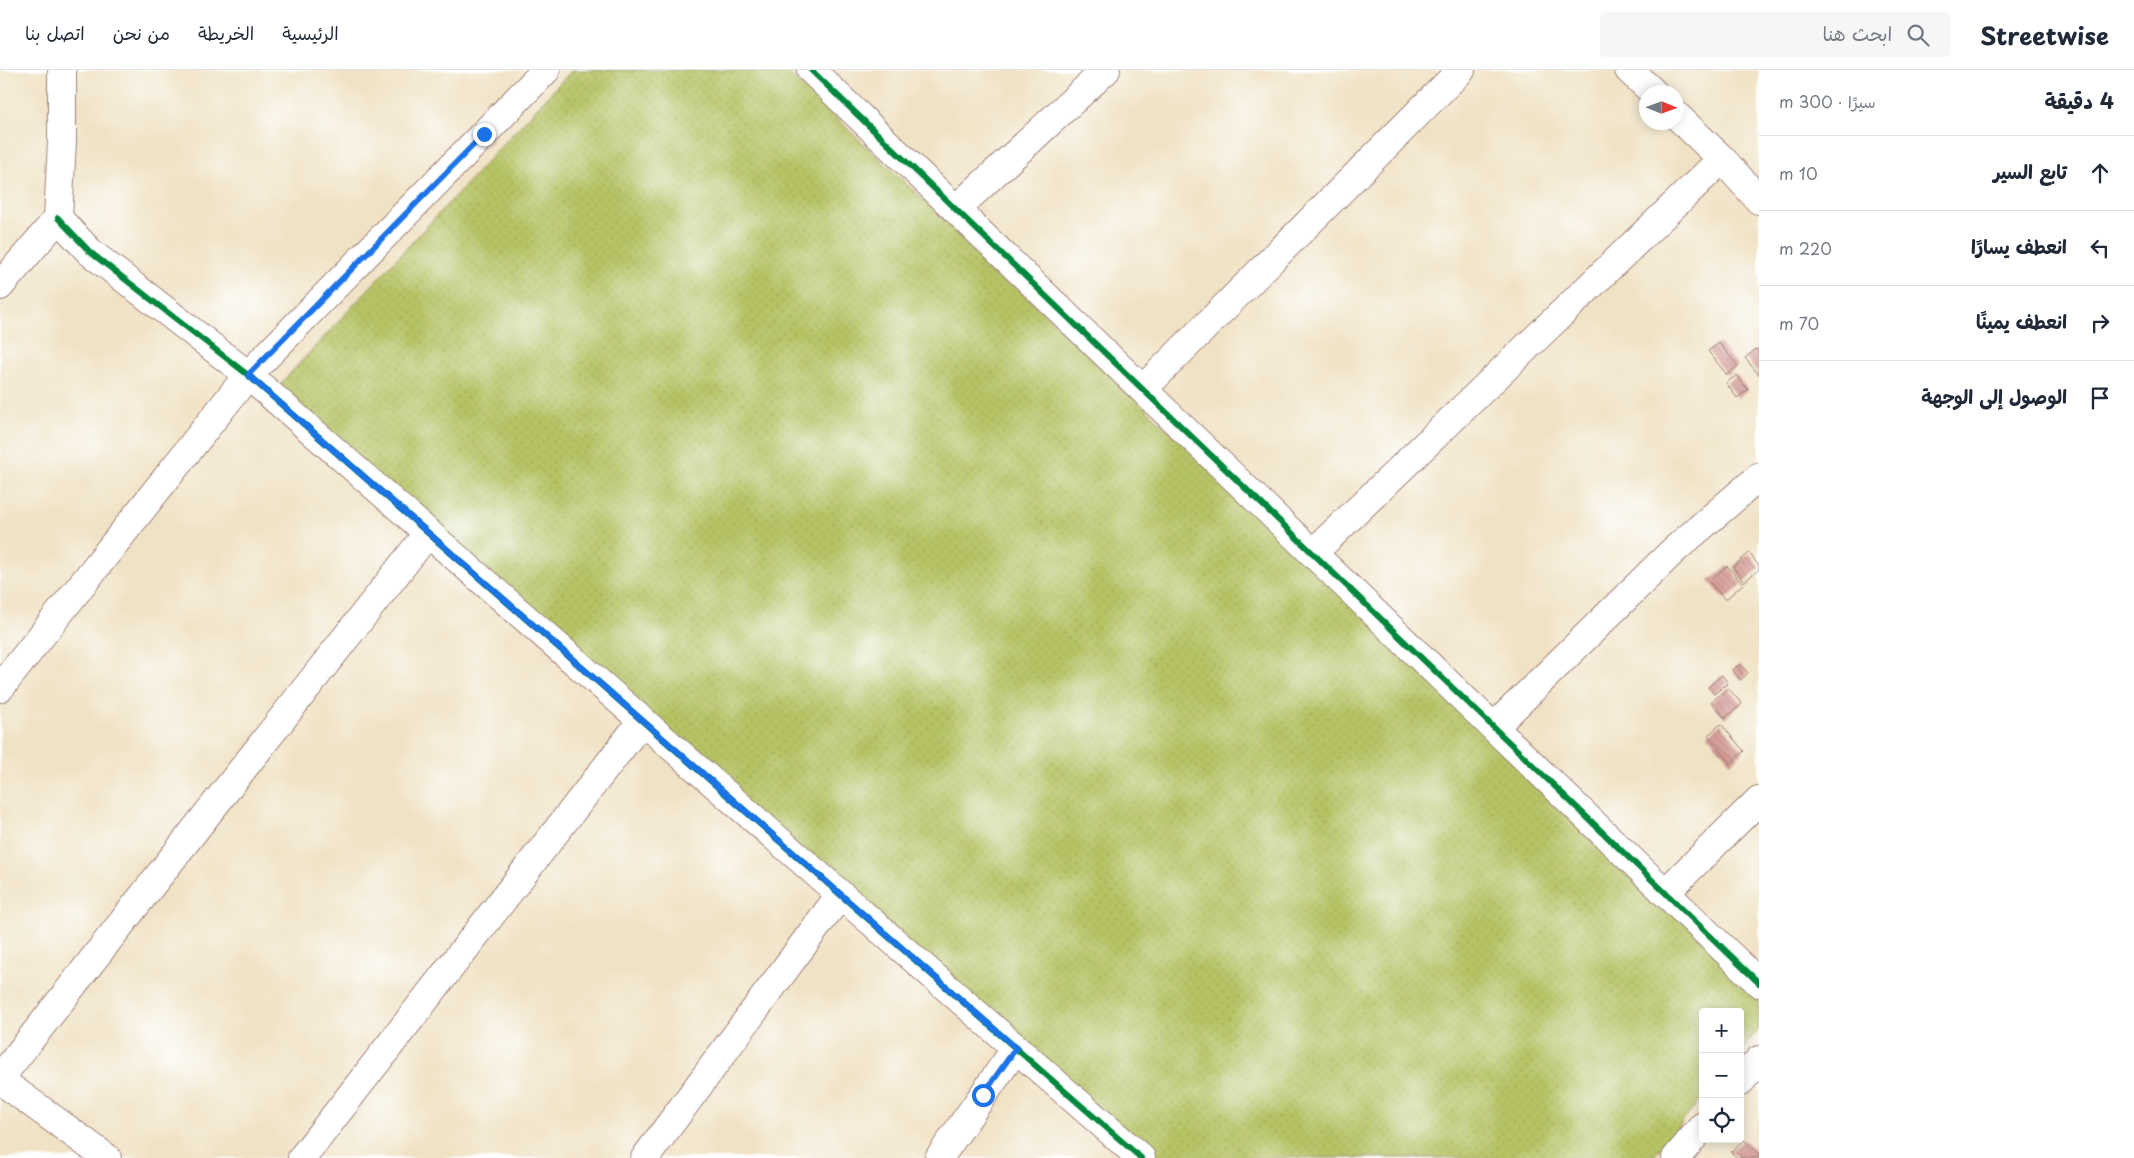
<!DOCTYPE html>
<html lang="ar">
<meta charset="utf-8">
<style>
:root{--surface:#fff;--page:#f6f6f7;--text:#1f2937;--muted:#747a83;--line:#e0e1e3}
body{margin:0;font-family:"Playpen Sans","Playpen Sans Arabic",sans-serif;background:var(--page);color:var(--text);direction:rtl}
.controls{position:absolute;right:15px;bottom:15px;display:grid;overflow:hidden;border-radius:5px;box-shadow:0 2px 12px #0003}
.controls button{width:45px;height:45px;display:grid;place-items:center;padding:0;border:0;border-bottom:1px solid var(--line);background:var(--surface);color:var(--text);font:25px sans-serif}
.compass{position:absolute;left:1639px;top:15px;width:45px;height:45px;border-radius:50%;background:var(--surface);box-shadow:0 2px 12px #0003;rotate:91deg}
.stop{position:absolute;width:15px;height:15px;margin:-11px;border:4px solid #1a73e8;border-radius:50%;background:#fff}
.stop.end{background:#1a73e8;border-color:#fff;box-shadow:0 1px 5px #0008}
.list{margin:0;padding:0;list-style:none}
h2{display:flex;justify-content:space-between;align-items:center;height:65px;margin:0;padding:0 20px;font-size:21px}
h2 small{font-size:16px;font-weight:400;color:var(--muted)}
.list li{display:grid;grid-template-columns:32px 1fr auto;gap:15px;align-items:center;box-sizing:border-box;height:75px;padding:0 20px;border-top:1px solid var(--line)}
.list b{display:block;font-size:19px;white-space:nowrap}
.list em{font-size:16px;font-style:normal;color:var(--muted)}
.icon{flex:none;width:28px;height:28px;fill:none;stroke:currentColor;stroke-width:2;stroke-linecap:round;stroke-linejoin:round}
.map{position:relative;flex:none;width:1759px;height:1088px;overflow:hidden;direction:ltr}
header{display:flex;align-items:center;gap:30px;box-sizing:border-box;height:70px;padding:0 25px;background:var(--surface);border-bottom:1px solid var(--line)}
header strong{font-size:24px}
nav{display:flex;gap:28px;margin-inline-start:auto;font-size:18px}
.search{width:350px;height:45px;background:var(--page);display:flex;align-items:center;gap:12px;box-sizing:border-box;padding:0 18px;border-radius:5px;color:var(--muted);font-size:19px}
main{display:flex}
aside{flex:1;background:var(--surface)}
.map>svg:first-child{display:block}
.grass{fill:url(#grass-dots);stroke:#807148}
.building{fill:url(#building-back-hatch)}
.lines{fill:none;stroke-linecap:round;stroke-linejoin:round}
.street-casing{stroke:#9d8078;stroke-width:30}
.street{stroke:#fff;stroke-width:28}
.cycleway-casing{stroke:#fff;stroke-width:9}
.cycleway{stroke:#00873e;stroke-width:6}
.route{stroke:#1a73e8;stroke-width:6}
</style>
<header>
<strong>Streetwise</strong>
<div class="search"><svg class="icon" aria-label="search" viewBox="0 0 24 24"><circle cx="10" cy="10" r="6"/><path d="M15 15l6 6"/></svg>ابحث هنا</div>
<nav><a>الرئيسية</a><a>الخريطة</a><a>من نحن</a><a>اتصل بنا</a></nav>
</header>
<main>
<aside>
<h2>4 دقيقة<small>سيرًا · 300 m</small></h2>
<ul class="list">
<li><svg class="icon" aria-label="ahead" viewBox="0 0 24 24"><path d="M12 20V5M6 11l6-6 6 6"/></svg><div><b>تابع السير</b></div><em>10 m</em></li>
<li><svg class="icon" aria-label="left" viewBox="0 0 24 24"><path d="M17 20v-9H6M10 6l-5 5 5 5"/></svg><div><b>انعطف يسارًا</b></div><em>220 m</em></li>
<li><svg class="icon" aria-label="right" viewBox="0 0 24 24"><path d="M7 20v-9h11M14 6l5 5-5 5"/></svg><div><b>انعطف يمينًا</b></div><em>70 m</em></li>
<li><svg class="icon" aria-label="arrive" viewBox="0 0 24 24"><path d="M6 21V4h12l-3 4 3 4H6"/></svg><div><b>الوصول إلى الوجهة</b></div></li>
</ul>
</aside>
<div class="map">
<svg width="1759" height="1088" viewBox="0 0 1759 1088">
<defs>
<pattern id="grass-dots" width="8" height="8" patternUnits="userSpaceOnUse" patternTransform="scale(1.25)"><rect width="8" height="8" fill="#b6c365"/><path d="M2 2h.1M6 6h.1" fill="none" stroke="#9ea758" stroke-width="1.8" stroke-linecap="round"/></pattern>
<pattern id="building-back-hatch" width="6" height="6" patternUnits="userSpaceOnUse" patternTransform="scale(1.25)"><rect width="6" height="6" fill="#d3938d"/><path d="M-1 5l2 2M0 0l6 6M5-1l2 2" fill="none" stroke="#ad7773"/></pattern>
</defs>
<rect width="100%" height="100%" fill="#fff"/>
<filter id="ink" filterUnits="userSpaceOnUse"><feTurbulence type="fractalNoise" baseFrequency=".02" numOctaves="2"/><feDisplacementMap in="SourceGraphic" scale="10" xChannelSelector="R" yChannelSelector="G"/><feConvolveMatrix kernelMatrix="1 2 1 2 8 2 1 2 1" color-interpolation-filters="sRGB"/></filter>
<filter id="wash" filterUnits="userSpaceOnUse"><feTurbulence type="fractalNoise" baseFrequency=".0096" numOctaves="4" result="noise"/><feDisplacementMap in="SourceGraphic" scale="20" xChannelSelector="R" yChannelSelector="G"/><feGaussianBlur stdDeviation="1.12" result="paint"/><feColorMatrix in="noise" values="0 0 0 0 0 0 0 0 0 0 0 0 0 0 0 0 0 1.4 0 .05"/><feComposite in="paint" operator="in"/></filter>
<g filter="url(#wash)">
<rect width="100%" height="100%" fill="#f0e2c4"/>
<path class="grass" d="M572,0H785L1759,914V959L1740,982V942H1703V1027L1652,1088H1157L271,324Z"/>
<g id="blocks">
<g class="building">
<path d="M1719,273L1738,296L1727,305L1708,281Z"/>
<path d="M1756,279L1759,282V305L1745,288Z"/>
<path d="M1737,305L1748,320L1737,328L1726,313Z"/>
<path d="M1749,483L1759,496V499L1744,512L1733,497Z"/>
<path d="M1727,496L1743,514L1725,530L1709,511Z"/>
<path d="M1740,594L1748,603L1741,610L1732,600Z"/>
<path d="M1722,605L1728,613L1714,624L1708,617Z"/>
<path d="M1728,618L1742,634L1725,648L1711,632Z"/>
<path d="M1721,654L1744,681L1731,693L1708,665Z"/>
<path d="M1744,1070L1759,1084V1088H1737L1731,1082Z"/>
</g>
</g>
</g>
<g filter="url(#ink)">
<use href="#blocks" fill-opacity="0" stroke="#9d8078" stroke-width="1"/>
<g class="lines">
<defs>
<g id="street">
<path d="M811,0L1759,913"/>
<path d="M1629,0L1653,22"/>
<path d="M1676,45L1722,89L1759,130"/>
<path d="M956,139L1106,0"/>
<path d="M58,148L90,182L248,305L1141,1088"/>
<path d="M0,216L58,148L62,71V0"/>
<path d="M1143,319L1461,0"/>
<path d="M1313,483L1722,89"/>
<path d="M0,618L248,305L546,0"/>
<path d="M1494,657L1673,481L1759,407"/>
<path d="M1665,823L1759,730"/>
<path d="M0,1008L428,463"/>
<path d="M0,1010L107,1088"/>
<path d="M1740,1012L1759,990"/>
<path d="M302,1088L642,651"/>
<path d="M645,1088L840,825"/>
<path d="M939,1088L1016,978"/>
<path d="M1676,1088L1703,1056"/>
</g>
</defs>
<use href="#street" class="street-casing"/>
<use href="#street" class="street"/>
<defs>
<g id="cycleway">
<path d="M811,0L1759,913"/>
<path d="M58,148L90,182L248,305L1141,1088"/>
</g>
</defs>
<use href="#cycleway" class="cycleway-casing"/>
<use href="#cycleway" class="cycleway"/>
</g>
</g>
<g class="lines" filter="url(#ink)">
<path class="route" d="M484,64L248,305L1016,978L983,1025"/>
</g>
</svg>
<div class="controls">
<button>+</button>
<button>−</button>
<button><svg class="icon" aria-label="locate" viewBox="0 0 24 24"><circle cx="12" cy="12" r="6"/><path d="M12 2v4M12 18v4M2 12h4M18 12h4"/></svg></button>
</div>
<svg class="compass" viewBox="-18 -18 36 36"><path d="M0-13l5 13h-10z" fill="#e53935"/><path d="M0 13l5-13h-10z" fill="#747a83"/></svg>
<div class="stop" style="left:983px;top:1025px"></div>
<div class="stop end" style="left:484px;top:64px"></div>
</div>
</main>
